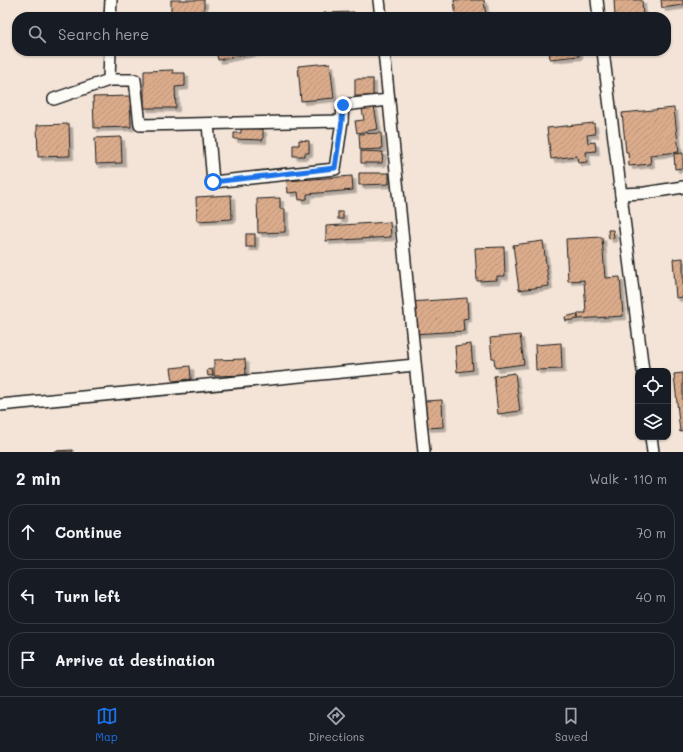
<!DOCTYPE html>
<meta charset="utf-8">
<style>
:root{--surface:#171b24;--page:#242831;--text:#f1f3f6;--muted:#9ea1a6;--line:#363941;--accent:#1a73e8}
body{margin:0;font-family:Mali,sans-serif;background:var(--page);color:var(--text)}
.controls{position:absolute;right:12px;bottom:12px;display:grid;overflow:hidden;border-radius:8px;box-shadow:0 1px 3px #0004}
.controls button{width:36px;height:36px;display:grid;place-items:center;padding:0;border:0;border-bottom:1px solid var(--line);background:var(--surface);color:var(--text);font:20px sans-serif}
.stop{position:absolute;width:12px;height:12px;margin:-9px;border:3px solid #1a73e8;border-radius:50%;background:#fff}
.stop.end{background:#1a73e8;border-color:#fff;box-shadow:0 1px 4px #0008}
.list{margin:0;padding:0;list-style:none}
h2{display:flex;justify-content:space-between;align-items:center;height:52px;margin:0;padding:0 16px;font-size:17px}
h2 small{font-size:13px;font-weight:400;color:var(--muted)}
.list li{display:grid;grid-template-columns:26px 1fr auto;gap:12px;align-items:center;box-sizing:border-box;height:56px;margin:0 8px 8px;padding:0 8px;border:1px solid var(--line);border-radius:16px}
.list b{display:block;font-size:15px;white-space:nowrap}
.list em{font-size:13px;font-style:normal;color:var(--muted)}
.icon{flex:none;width:22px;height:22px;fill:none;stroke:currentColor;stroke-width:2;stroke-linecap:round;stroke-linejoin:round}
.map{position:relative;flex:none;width:683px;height:452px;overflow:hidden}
.search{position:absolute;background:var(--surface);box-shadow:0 1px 3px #0004;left:12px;right:12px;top:12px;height:44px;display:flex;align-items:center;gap:10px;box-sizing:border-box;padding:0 14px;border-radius:16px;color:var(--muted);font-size:15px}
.sheet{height:244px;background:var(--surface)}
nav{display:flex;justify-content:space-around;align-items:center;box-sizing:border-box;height:56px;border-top:1px solid var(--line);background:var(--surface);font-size:11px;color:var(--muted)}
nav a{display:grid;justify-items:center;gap:2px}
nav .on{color:var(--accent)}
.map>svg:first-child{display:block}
.building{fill:url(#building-hatch);stroke:#1c1c1c;filter:url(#shadow)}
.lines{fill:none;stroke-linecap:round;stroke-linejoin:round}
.minor-casing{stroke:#1c1c1c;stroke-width:14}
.minor{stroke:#fdfcf7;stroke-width:11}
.route{stroke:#1a73e8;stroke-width:5}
</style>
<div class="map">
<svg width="683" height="452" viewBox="0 0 683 452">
<defs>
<pattern id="building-hatch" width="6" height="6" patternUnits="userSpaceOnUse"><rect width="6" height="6" fill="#dbac8c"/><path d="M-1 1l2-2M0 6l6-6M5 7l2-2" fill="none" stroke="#bb9378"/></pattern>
<filter id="shadow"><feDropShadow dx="3.5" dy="3.5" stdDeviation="0" flood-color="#0004"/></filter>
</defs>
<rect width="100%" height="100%" fill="#f3e4d7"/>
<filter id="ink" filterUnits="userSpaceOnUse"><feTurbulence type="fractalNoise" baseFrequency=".025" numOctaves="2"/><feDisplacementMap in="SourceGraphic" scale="8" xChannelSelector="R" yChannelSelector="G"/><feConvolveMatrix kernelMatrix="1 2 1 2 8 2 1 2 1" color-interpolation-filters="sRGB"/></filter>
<g filter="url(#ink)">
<g class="building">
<rect x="171" y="0" width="33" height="17"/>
<path d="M454,0H484L486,17H456Z"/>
<path d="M614,0H642L643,17H615Z"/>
<path d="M661,0H683V5L662,8Z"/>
<path d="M354,12V17H325L324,13Z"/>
<path d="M216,51H260L218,60Z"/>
<path d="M549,51H579V56L550,59Z"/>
<path d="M330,63L334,98L301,101L298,66Z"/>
<path d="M173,70V73H185V86L175,87L176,108H144V71Z"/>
<rect x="355" y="79" width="18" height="17"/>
<path d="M130,96L131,127L94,128L93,97Z"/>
<path d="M374,106L378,129L357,133L355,121L364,120L362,109Z"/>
<path d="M674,108L679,152L650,155L651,164L629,166L628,152H626L622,113Z"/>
<path d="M594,123L595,134L587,135L588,143L595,142L596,151L586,152L587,162L578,163L577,156L551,159L547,128Z"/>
<path d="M69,124L70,156L38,157L37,125Z"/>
<path d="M241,128L263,129V140L234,139V133H241Z"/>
<path d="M381,133L382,149L360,150L359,134Z"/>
<path d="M121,137L122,163L96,164L95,138Z"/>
<path d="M299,140L309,141V153H305V156H293V145H299Z"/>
<path d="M361,151L383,152L382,163H361Z"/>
<path d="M683,153V168L675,169L674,154Z"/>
<path d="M359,173H389V184L359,185Z"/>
<path d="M352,176L353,190L307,194V199L299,200L298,192L288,193L287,181Z"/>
<path d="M231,195L232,219L197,221L196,197Z"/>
<path d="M280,198V209H285V232L258,233L257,199Z"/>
<rect x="338" y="212" width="5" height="7"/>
<path d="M390,222L391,237L326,241V226Z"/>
<path d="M608,230H613L614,238L609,239Z"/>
<rect x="246" y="234" width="9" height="13"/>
<path d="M602,237L605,278L620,277L623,316L578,319V313H586L584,280L568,281L566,239Z"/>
<path d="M543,241L549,286L519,290L513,245Z"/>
<path d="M504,247L505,276H497V280L477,281L475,248Z"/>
<path d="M683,258V297L676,298L673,259Z"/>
<path d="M467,298L468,318L463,319L464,331L412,334L410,302Z"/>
<path d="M577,314L578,319L566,321L565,317Z"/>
<path d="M520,335L524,364L495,368L494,358H492L490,338Z"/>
<path d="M561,343L562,369L536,370L535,345Z"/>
<path d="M471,344L473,370L457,372L455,346Z"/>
<path d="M245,359L246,375L214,376V360Z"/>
<path d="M190,366L191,379L173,381L171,368Z"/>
<path d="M212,369L213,375L208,376L207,370Z"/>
<path d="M515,373L520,411L498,414L494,376Z"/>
<path d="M683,373V431L680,432L674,374Z"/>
<path d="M442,400L443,427L427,428L425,401Z"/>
<path d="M73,450V452H54V451Z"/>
</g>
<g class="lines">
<defs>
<g id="minor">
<path d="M379,0L381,17"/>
<path d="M597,0L599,17"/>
<path d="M110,17L111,0"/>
<path d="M384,51L424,452"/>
<path d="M603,51L643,371"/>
<path d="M109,80L110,51"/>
<path d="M54,99L109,80H135L140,125L342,121L343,105L389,100"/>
<path d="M208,124L213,182L335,169L342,121"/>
<path d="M621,194L645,193L683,187"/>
<path d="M0,405L415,365"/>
<path d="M651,437L653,452"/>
</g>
</defs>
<use href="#minor" class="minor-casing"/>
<use href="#minor" class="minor"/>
</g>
</g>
<g class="lines" filter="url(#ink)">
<path class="route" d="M213,182L335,168L342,121L343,105"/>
</g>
</svg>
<div class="controls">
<button><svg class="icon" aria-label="locate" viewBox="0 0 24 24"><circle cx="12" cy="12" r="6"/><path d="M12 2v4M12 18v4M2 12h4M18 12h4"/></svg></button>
<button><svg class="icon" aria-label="layers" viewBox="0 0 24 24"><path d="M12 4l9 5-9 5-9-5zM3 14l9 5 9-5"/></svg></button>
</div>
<div class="stop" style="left:213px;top:182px"></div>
<div class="stop end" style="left:343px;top:105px"></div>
<div class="search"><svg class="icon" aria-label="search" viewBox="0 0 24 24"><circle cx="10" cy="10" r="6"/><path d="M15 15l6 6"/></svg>Search here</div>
</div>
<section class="sheet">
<h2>2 min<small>Walk · 110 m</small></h2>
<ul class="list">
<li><svg class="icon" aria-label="ahead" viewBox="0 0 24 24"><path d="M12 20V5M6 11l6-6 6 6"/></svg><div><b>Continue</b></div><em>70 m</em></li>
<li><svg class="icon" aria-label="left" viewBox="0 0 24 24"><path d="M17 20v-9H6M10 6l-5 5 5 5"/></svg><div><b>Turn left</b></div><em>40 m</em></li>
<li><svg class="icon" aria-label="arrive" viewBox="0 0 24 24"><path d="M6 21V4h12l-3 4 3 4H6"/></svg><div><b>Arrive at destination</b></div></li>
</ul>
</section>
<nav>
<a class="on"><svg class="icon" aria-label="map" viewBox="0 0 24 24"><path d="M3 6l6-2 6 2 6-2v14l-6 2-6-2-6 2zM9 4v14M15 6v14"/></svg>Map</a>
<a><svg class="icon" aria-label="directions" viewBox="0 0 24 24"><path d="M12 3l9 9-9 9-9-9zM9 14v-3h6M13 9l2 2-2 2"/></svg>Directions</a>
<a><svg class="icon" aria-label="saved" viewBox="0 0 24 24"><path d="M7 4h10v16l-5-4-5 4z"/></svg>Saved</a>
</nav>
